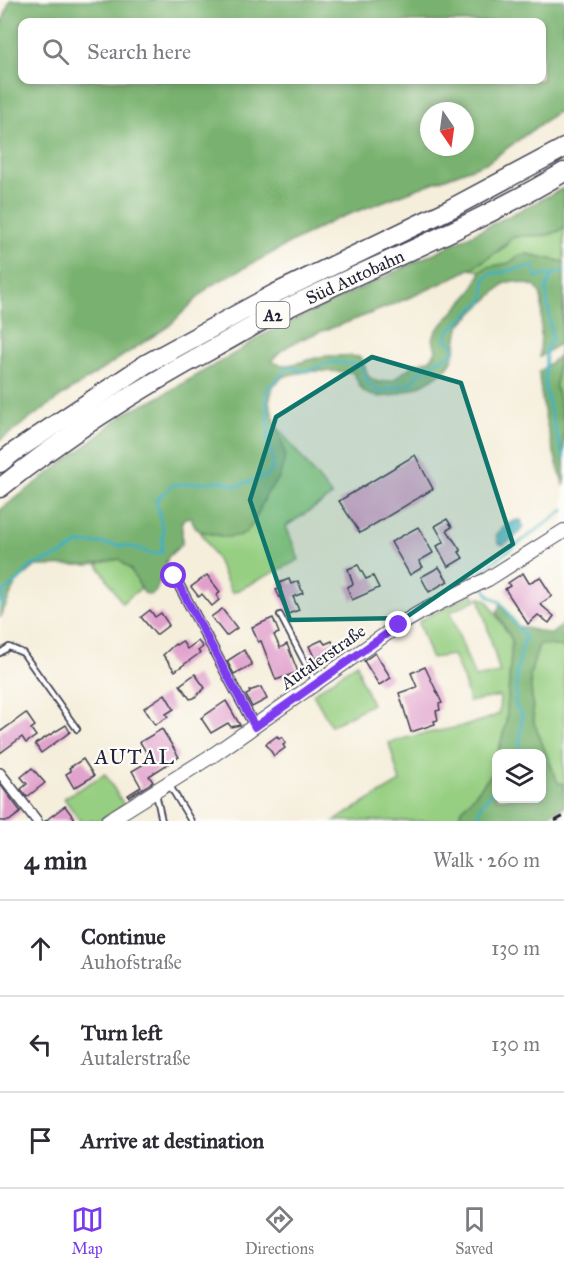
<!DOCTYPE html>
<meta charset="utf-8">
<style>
:root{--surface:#fff;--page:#f7f7f7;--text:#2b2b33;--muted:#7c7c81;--line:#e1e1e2;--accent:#7c3aed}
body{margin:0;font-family:"IM FELL Great Primer",serif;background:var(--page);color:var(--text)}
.controls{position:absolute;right:18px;bottom:18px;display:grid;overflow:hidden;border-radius:12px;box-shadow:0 3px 9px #0003}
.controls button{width:54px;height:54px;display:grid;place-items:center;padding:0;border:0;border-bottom:2px solid var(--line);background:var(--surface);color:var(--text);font:30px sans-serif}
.compass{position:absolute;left:420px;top:102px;width:54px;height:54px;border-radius:50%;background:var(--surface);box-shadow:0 3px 9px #0003;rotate:167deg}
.stop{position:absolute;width:18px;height:18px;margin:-14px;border:4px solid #7c3aed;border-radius:50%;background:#fff}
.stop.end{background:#7c3aed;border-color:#fff;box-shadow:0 2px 6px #0008}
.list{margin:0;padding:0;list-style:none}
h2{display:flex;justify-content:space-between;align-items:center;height:78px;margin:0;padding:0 24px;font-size:26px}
h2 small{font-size:20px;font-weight:400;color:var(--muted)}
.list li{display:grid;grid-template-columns:39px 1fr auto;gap:18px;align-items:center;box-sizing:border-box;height:96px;padding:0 24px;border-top:2px solid var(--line)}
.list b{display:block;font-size:22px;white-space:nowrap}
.list p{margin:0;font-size:20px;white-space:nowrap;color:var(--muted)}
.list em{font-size:20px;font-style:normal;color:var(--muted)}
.icon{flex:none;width:33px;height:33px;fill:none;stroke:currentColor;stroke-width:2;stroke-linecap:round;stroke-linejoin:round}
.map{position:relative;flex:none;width:564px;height:821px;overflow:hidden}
.search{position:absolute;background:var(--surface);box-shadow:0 3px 9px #0003;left:18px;right:18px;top:18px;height:66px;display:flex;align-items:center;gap:15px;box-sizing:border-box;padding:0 21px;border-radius:12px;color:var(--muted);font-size:22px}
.sheet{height:366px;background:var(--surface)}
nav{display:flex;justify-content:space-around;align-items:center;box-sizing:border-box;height:84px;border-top:2px solid var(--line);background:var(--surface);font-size:16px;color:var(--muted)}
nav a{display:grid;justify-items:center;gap:3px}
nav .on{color:var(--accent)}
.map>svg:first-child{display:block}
.green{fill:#97cf82;stroke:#5c785e;stroke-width:1.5}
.forest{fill:#79b270;stroke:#4e6a56;stroke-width:1.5;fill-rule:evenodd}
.water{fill:#42b0bf;stroke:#32697d;stroke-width:1.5}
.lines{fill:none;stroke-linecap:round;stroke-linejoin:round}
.stream{stroke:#42b0bf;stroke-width:3}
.building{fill:#e1a0cc}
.lane-casing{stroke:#424153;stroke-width:8}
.street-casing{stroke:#424153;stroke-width:12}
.secondary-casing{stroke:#424153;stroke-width:16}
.highway-casing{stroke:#424153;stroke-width:21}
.lane{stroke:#fff;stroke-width:4.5}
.street{stroke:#fff;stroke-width:9}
.secondary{stroke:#fff;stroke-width:14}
.highway{stroke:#fff;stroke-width:18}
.rail{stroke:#22223b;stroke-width:3;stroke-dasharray:9 4.5;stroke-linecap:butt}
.route{stroke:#7c3aed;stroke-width:8}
.marked{fill:#0f766e;fill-opacity:0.2;stroke:#0f766e;stroke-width:4.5;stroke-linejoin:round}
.labels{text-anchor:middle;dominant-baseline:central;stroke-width:4.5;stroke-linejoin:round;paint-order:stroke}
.shield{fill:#fdfcf7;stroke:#646373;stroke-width:1.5}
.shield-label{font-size:16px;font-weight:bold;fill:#22223b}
.street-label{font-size:18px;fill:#22223b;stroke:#fdfcf7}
.quarter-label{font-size:21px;letter-spacing:1.5px;fill:#22223b;stroke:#fdfcf7}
</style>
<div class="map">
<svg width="564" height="821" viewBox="0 0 564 821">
<rect width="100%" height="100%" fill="#fdfcf7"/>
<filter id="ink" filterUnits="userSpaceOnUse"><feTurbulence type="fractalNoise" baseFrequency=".0167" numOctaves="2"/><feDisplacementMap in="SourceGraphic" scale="12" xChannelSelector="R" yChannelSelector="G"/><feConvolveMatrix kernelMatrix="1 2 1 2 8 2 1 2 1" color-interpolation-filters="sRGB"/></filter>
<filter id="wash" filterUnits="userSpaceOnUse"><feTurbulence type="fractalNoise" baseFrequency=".008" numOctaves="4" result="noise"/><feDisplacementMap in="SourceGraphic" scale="24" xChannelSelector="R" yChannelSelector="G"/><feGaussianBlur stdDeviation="1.35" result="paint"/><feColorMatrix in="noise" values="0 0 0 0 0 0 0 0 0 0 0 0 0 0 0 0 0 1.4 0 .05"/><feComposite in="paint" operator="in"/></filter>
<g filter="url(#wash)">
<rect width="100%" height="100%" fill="#f5eedb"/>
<g class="green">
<path d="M564,228V262L528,254L518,256L509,263L488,267L481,271L470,269L505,247L511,238C533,231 541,242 564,228Z"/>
<path d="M564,301V422L556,388Z"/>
<path d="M275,424L332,496L286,526L299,560L232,593L217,560L200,531L225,537L253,524L267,493L279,478L283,446Z"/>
<path d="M120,559L131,570L141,588L122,603L97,563Z"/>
<path d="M473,594L477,599L450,612L475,678L500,673L479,597L487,600L512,640L506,724L492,774L461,811L458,821H334L400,782L389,743C424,731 464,730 499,714L500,696L469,702L464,681L453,655L431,658L419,623V621Z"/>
<path d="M539,643L564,647V784L558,783L534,723L530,675Z"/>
<path d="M357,663L361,679L372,704L331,726L313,694Z"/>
<path d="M105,774L124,805L101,821H80L64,798Z"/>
</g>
<g class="forest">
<path d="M10,0H564V107L488,162L334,220L210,286L169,326L69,391L0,440V29ZM542,22V80H22V22ZM429,111H465V147H429Z"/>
<path d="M564,188V228C541,242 533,231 511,238C491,268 378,311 340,325C320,332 282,343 272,361C287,372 311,356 328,356C339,355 350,356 361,357L369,377L378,382L393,380L413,365L429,360L433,356L436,350L433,340L436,331L472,291L481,271L488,267L509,263L518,256L528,254L564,262V301L560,343L540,357L542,302L540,293L535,286L513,281L505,283L460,325C455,338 458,353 449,365C436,382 388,404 368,394C358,390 359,379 352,372L312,371L292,374L283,377L273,386L269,402L283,446L285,455L283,465L279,478L267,493L253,524L246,532L238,536L225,537L200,531L195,527L191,517L185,518L182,521V544L168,557L156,591L150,595L144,593L131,570L119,559L89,565L36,566L16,583L0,618V510L96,438L116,420L128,412L154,400L237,352L259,337L455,243Z"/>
<path d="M558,357L556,388L564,422V486C552,449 541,410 539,372Z"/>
<path d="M500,604L517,626L551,634L564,624V647L539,644L530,675L534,723L558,783L564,784V807L537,821H458L461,811L492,774L496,758V798H542V754L498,753L506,724L512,640L497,613Z"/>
</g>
<path class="water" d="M518,520H521L523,527L514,538L503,545L498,543L496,535C502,527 508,522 518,520Z"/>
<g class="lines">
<g class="stream">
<path d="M551,277L546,289L552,339L546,350L545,387L553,423L564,458"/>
<path d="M479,579L482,570L564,510"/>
<path d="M483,585L489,596L500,602L525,637L517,670L515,705L522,715L519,754"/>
<path d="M0,606L4,600V592L18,581L31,566L61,555L78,544L98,543L133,547L153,554L162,552L163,531L156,500L172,485L221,481L237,486L266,476L272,470L273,460L267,440C271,431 269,429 268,419C267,410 269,407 265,399L267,388C277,383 281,373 289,366C310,377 312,366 331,363C340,361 352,365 362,365L368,383L378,392L411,384C419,367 438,361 454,353V346L446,339L448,332L484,299L485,279L491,273C506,274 519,266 534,267L536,277L564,272"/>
<path d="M478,821L481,805L496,788"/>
</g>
</g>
<g id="blocks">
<g class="building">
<path d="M415,455L433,489L360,533L339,501Z"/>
<path d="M447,519L452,527L447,530L461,551L459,552L463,558L448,567L437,546L444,542L435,526Z"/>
<path d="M418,527L433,553L419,561L423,567L410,575L391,542Z"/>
<path d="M358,565L366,579L373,576L379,588L352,600L347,587L353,584L348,569Z"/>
<path d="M439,567L448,581L429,592L421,577Z"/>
<path d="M523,573L529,583L540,577L552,596L540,604L554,616L549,623L538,615L528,624L505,589L510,586L508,583Z"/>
<path d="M207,575L220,592L217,595L219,600L212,606L202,594L199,597L191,587Z"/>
<path d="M289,579L291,584L298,581L303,593L293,597L299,610L288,614L276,590L281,588L279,583Z"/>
<path d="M222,609L237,628L226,636L211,617Z"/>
<path d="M150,610L155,617L161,613L169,625L156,635L141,617Z"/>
<path d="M273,618L279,633L274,635L280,648L287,644L298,672L276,680L261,641L258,642L252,627Z"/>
<path d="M322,640L325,644L332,641L335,648L315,659L309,646Z"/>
<path d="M182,641L187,649L198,641L203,647L198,651L200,653L175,671L163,655L175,644L176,645Z"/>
<path d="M244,650L252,665L234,674L227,661Z"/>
<path d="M375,653L391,678L379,685L364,661Z"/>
<path d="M425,667L442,703L439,704L440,710L436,711L438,720L434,721L435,724L411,732L399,693L417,687L411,673Z"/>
<path d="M195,674L205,688L194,698L190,699L180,685Z"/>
<path d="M261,687L267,699L252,707L246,695L250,693L249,691Z"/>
<path d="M165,694L174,709L166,714L168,717L155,725L144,708Z"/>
<path d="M226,701L240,725L231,727L228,723L211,733L201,718Z"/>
<path d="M26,713L35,726L31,729L36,736L26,743L22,737L0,753V732Z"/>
<path d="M66,725L70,732L41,753L35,744Z"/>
<path d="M162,729L179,757L149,776L153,782L129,797L128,795L141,787L132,771L151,760L140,742Z"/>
<path d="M277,736L279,739L282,737L286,743L283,745L285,748L274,756L266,744Z"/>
<path d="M83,759L94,776L74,788L66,774L71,771L69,768Z"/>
<path d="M32,768L45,783L27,797L21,789L27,784L21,777Z"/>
<path d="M0,784L21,812L9,821H0Z"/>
<path d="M65,806L76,821H45Z"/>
</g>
</g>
</g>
<g filter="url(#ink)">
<use href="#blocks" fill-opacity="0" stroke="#424153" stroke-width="1.5"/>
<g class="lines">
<defs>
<g id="lane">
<path d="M280,615L315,682"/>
<path d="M0,653L9,647L23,653L77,729"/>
<path d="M170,786L191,821"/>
<path d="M156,794L162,821"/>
</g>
<g id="street">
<path d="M174,576L255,727"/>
<path d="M0,773L37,821"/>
</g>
<path id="secondary" d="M108,821L216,753L399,625L423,611L488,579L564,531"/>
<g id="highway">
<path d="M0,463L14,452L146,364L276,293L450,209L564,148"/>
<path d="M0,488C67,434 140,388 216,347C238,335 260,321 283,310C377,264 474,226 564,172"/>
</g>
</defs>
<use href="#lane" class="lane-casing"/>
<use href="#street" class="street-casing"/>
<use href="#secondary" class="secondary-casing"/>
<use href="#highway" class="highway-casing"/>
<use href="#lane" class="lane"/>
<use href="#street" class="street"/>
<use href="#secondary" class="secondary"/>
<use href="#highway" class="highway"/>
<path class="rail" d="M555,821L564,816"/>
</g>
</g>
<g class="lines" filter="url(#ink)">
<path class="route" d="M174,576L255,727L399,625"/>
</g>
<path class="marked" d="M372,357L461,383L513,544L405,618L290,620L250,500L276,417Z"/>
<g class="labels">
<rect class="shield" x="256.5" y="302" width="33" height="26" rx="4.5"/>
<g class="shield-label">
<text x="273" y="315">A2</text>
</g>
<g class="street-label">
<text transform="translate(355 277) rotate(-25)">Süd Autobahn</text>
<text transform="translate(323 657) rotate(-35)">Autalerstraße</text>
</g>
<g class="quarter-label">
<text x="135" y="757">AUTAL</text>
</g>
</g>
</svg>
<div class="controls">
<button><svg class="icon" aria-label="layers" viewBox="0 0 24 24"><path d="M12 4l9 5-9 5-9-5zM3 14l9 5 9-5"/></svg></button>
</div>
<svg class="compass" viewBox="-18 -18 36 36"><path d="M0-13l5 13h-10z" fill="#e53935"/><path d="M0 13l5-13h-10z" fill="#7c7c81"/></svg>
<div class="stop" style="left:174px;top:576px"></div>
<div class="stop end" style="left:399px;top:625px"></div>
<div class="search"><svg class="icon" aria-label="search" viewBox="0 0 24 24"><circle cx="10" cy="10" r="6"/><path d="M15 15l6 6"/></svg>Search here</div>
</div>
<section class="sheet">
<h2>4 min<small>Walk · 260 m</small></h2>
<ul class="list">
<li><svg class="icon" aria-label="ahead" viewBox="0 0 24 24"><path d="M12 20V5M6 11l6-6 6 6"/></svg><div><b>Continue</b><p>Auhofstraße</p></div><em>130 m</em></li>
<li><svg class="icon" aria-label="left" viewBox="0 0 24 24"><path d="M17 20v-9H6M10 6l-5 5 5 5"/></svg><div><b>Turn left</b><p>Autalerstraße</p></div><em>130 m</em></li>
<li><svg class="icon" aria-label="arrive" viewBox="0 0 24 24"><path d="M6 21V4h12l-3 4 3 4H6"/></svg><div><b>Arrive at destination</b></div></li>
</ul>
</section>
<nav>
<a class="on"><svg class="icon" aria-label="map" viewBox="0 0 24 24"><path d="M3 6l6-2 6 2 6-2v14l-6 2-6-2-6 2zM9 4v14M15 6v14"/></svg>Map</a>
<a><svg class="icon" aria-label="directions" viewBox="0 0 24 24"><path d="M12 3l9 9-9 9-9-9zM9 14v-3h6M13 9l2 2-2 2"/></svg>Directions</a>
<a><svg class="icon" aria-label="saved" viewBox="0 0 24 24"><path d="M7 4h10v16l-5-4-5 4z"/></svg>Saved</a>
</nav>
